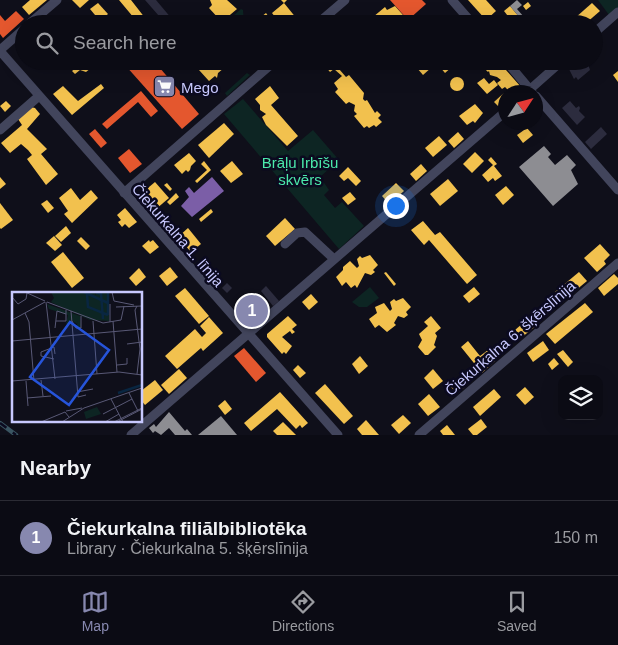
<!DOCTYPE html>
<meta charset="utf-8">
<style>
:root{--surface:#0b0b14;--page:#191922;--text:#f1f3f6;--muted:#9a9ba0;--line:#2b2b34;--accent:#8788af}
body{margin:0;font-family:Arial,sans-serif;background:var(--page);color:var(--text)}
.controls{position:absolute;right:15px;bottom:15px;display:grid;overflow:hidden;border-radius:10px;box-shadow:0 5px 20px #0002}
.controls button{width:45px;height:45px;display:grid;place-items:center;padding:0;border:0;border-bottom:1px solid var(--line);background:var(--surface);color:var(--text);font:25px sans-serif}
.compass{position:absolute;left:498px;top:85px;width:45px;height:45px;border-radius:50%;background:var(--surface);box-shadow:0 5px 20px #0002;rotate:54deg}
.you{position:absolute;left:395px;top:205px;width:18px;height:18px;margin:-12px;border:4px solid #fff;border-radius:50%;background:#1a73e8;box-shadow:0 0 0 8px #1a73e833}
.badge{display:grid;place-items:center;width:32px;height:32px;border-radius:50%;background:var(--accent);color:#fff;font-size:16px;font-weight:700}
.pin{position:absolute;translate:-50% -50%;border:2px solid #fff;box-shadow:0 1px 5px #0006}
.list{margin:0;padding:0;list-style:none}
h2{display:flex;justify-content:space-between;align-items:center;height:65px;margin:0;padding:0 20px;font-size:21px}
h2 small{font-size:16px;font-weight:400;color:var(--muted)}
.list li{display:grid;grid-template-columns:32px 1fr auto;gap:15px;align-items:center;box-sizing:border-box;height:75px;padding:0 20px;border-top:1px solid var(--line)}
.list b{display:block;font-size:19px;white-space:nowrap}
.list p{margin:0;font-size:16px;white-space:nowrap;color:var(--muted)}
.list em{font-size:16px;font-style:normal;color:var(--muted)}
.icon{flex:none;width:28px;height:28px;fill:none;stroke:currentColor;stroke-width:2;stroke-linecap:round;stroke-linejoin:round}
.map{position:relative;flex:none;width:618px;height:435px;overflow:hidden}
.search{position:absolute;background:var(--surface);box-shadow:0 5px 20px #0002;left:15px;right:15px;top:15px;height:55px;display:flex;align-items:center;gap:12px;box-sizing:border-box;padding:0 18px;border-radius:28px;color:var(--muted);font-size:19px}
.sheet{height:140px;background:var(--surface)}
nav{display:flex;justify-content:space-around;align-items:center;box-sizing:border-box;height:70px;border-top:1px solid var(--line);background:var(--surface);font-size:14px;color:var(--muted)}
nav a{display:grid;justify-items:center;gap:2px}
nav .on{color:var(--accent)}
.map>svg:first-child{display:block}
.green{fill:#0d2523}
.homes{fill:#f2c14e}
.shops{fill:#e4572e}
.offices{fill:#7b5ea7}
.schools{fill:#3f88c5}
.industry{fill:#8d8d92}
.building{fill:#2c2c3e}
.lines{fill:none;stroke-linecap:round;stroke-linejoin:round}
.minor{stroke:#42455c;stroke-width:9}
.rail-casing{stroke:#3a5562;stroke-width:4.5}
.rail{stroke:#0b0a1f;stroke-width:2.5;stroke-dasharray:8;stroke-linecap:butt}
.labels{text-anchor:middle;dominant-baseline:central;stroke-width:5;stroke-linejoin:round;paint-order:stroke}
.poi-label{font-size:15px;fill:#c8c9ff;stroke:#0b0a1f;text-anchor:start}
.park-label{font-size:15px;fill:#4be8ab;stroke:#0b0a1f}
.street-label{font-size:15px;fill:#c8c9ff;stroke:#0b0a1f}
.inset-river{fill:none;stroke:#092641;stroke-width:2.5}
.inset-road{fill:none;stroke:#595976;stroke-width:1}
.view{fill:#2654da;fill-opacity:0.15;stroke:#2654da;stroke-width:2.5}
.inset-edge{fill:none;stroke:#c8c9ff;stroke-width:2.5}
</style>
<div class="map">
<svg width="618" height="435" viewBox="0 0 618 435">
<rect width="100%" height="100%" fill="#0f0f1a"/>
<g class="green">
<path d="M598,0H618V8L609,15Z"/>
<path d="M241,9L243,10L244,24H239L233,16Z"/>
<path d="M247,73L250,75L227,96L225,93Z"/>
<path d="M243,99L288,151L313,130L339,160L320,177L329,190L324,195L335,208L342,202L364,226L339,249L224,114Z"/>
<path d="M370,287L379,298L367,307H359L352,302Z"/>
<path d="M241,311L251,322L262,312L265,315L250,326L239,316Z"/>
</g>
<g class="homes">
<path d="M30,0H47L29,15L22,7Z"/>
<path d="M72,0H89L80,8Z"/>
<path d="M119,0H131L149,23L153,19L157,24H139Z"/>
<path d="M210,0H227L237,9L224,20L222,18L220,20L209,8L212,5Z"/>
<path d="M281,0H287L284,3L297,19L292,24H259L256,21L266,13L271,20L275,17L272,13L284,3Z"/>
<path d="M468,0H486L496,11L486,20Z"/>
<path d="M528,2L531,6L526,10L523,6Z"/>
<path d="M98,3L108,14L100,21L90,9Z"/>
<path d="M592,3L600,11L585,24H580L575,18Z"/>
<path d="M395,6L403,15L397,24L372,23L375,20L373,17L385,7L387,10Z"/>
<path d="M510,6L525,24H514L504,11Z"/>
<path d="M84,61H92L89,66L91,68L86,72L80,70L75,74L72,71Z"/>
<path d="M209,61H221L219,63L224,68L218,73L217,78L215,76L209,81L199,70Z"/>
<path d="M326,61H345L339,69L346,77L349,75L364,93L363,99L365,101L367,100L375,113L377,111L381,115L378,118L382,122L376,127L374,125L369,128L367,126L364,128L354,116L357,114L354,111L355,105L349,102L346,104L335,92L338,89L334,83L342,76L334,69L330,72L325,66L328,63Z"/>
<path d="M391,61H402L396,67Z"/>
<path d="M411,61H427L432,67L423,75Z"/>
<path d="M445,61H461L463,63L456,69L453,66L445,73L439,66Z"/>
<path d="M492,61H498L521,87L518,92H510L505,87L502,89L497,83L501,80L497,77L490,75L489,71L488,72L485,69Z"/>
<path d="M618,71V82L613,75Z"/>
<circle cx="457" cy="84" r="7"/>
<path d="M484,78L489,84L494,80L498,85L487,94L477,83Z"/>
<path d="M101,84L104,88L72,115L53,94L63,86L78,101Z"/>
<path d="M270,86L279,98L271,105L298,136L287,146L266,125L262,117L266,114L260,110V105L255,99Z"/>
<path d="M506,91V104L500,108L494,102Z"/>
<path d="M6,101L11,106L5,112L0,106Z"/>
<path d="M475,104L483,113L475,123L473,121L467,125L459,116Z"/>
<path d="M31,107L35,108L40,114L27,129L47,149L41,154L58,174L46,185L27,159L32,155L28,150L21,144L10,153L1,143L22,125L18,119Z"/>
<path d="M224,123L234,134L209,158L198,145Z"/>
<path d="M527,128L533,135L523,143L517,135Z"/>
<path d="M458,132L464,139L454,148L448,141Z"/>
<path d="M439,136L447,145L433,157L425,148Z"/>
<path d="M475,152L484,161L472,173L463,164Z"/>
<path d="M189,153L196,161L191,166L190,170L188,172L186,170L182,174L174,165Z"/>
<path d="M491,157L497,164L494,166L502,176L495,181L493,178L488,182L482,175L493,165L488,160Z"/>
<path d="M204,161L211,170L197,183L195,181L207,170L201,164Z"/>
<path d="M232,161L243,174L231,183L220,171Z"/>
<path d="M421,164L427,171L416,181L410,174Z"/>
<path d="M348,167L361,181L356,186L348,178L344,181L339,176Z"/>
<path d="M0,177L6,184L0,189Z"/>
<path d="M448,179L458,191L440,206L430,194Z"/>
<path d="M155,182L169,198L156,209L149,204L142,193Z"/>
<path d="M167,183L172,189L170,191L164,185Z"/>
<path d="M396,183L404,191L389,204L382,196Z"/>
<path d="M506,186L514,195L503,205L495,195Z"/>
<path d="M71,188L80,200L91,190L98,198L72,223L64,214L68,211L59,198Z"/>
<path d="M350,192L356,199L348,205L342,198Z"/>
<path d="M176,193L179,197L170,205L167,202Z"/>
<path d="M47,200L54,208L48,213L41,204Z"/>
<path d="M0,203L13,220L1,229L0,228Z"/>
<path d="M125,208L137,222L129,228L125,224L122,227L118,222L121,220L117,215Z"/>
<path d="M211,209L213,212L201,222L199,219Z"/>
<path d="M285,218L295,229L275,246L266,236Z"/>
<path d="M423,221L435,235L440,232L477,275L467,284L429,240L424,245L411,230Z"/>
<path d="M66,226L71,233L61,242L55,236Z"/>
<path d="M188,228L201,244L191,252L178,237Z"/>
<path d="M54,236L62,245L55,251L46,243Z"/>
<path d="M81,237L90,246L86,250L77,241Z"/>
<path d="M149,240L150,242L153,240L159,247L150,254L142,246Z"/>
<path d="M600,244L610,255L604,261L606,264L597,272L584,258Z"/>
<path d="M63,252L84,278L72,288L51,262Z"/>
<path d="M370,255L378,265L373,270L375,272L371,275L365,273L357,288L355,285L351,288L346,282L342,286L336,277L343,270V267L350,261L357,268L359,266L357,259L360,256L362,258Z"/>
<path d="M170,267L178,277L167,286L159,276Z"/>
<path d="M139,268L146,277L136,286L129,278Z"/>
<path d="M386,272L396,284L394,286L384,273Z"/>
<path d="M579,272L587,281L563,301L555,292Z"/>
<path d="M614,274L618,278V284L604,296L598,288Z"/>
<path d="M474,287L480,294L469,303L463,296Z"/>
<path d="M185,288L209,316L199,324L175,296Z"/>
<path d="M311,294L318,302L309,310L302,302Z"/>
<path d="M552,296L559,304L547,314L540,307Z"/>
<path d="M403,298L411,307L406,312L408,315L404,318L398,316L394,323L396,325L387,332L379,325L375,328L369,319L377,313L375,307L384,303L390,311L392,309L390,302L394,299L396,301Z"/>
<path d="M585,303L593,312L555,344L546,334Z"/>
<path d="M288,316L297,325L292,329L295,332L292,334L290,331L282,337L292,346L286,354L284,352L282,354L267,337V334Z"/>
<path d="M431,316L441,328L435,333L437,336L434,345L436,347L428,355H425L418,347L422,340L419,334L428,326L424,322Z"/>
<path d="M209,317L223,333L203,351L201,348L177,369L165,356L195,329L202,337L206,333L200,326Z"/>
<path d="M529,318L536,326L522,337L515,330Z"/>
<path d="M468,341L480,356L488,350L496,360L482,373L461,347Z"/>
<path d="M543,341L549,350L533,362L527,353Z"/>
<path d="M563,350L573,362L568,367L557,354Z"/>
<path d="M360,356L368,366L359,374L352,364Z"/>
<path d="M554,358L559,364L552,370L548,364Z"/>
<path d="M298,365L306,373L300,378L293,370Z"/>
<path d="M179,369L187,378L169,394L161,385Z"/>
<path d="M433,369L443,381L433,389L424,378Z"/>
<path d="M460,379L466,386L457,393L451,387Z"/>
<path d="M155,380L163,390L145,405L141,400V391Z"/>
<path d="M325,384L353,416L344,424L315,393Z"/>
<path d="M525,387L534,397L525,405L516,395Z"/>
<path d="M494,389L501,397L480,416L473,407Z"/>
<path d="M280,392L308,423L302,428L300,425L296,429L277,409L251,431L244,423Z"/>
<path d="M429,394L440,407L428,416L418,404Z"/>
<path d="M225,400L232,409L225,415L218,406Z"/>
<path d="M403,415L411,423L399,434L391,425Z"/>
<path d="M481,419L487,427L477,435H473L468,429Z"/>
<path d="M366,420L379,435H362L357,429Z"/>
<path d="M283,422L296,435H277L273,431Z"/>
<path d="M447,425L455,435H443L440,431Z"/>
</g>
<g class="shops">
<path d="M390,0H422L426,4L408,20Z"/>
<path d="M16,11L24,19L3,38L0,34V15L5,21Z"/>
<path d="M129,61H154L199,114L182,129L125,65Z"/>
<path d="M141,91L158,111L151,117L138,102L107,129L102,124Z"/>
<path d="M95,129L107,143L101,148L89,134Z"/>
<path d="M129,149L142,164L130,173L118,158Z"/>
<path d="M244,348L266,373L256,382L234,356Z"/>
</g>
<path class="offices" d="M212,177L224,191L192,217L181,206L189,197L185,191L189,187L194,193Z"/>
<path class="schools" d="M253,301L262,312L251,322L241,311Z"/>
<g class="industry">
<path d="M517,0L522,5L517,9L530,24H525L510,6Z"/>
<path d="M544,146L551,154L548,157L555,165L567,155L576,165L571,170L578,184L553,206L519,167Z"/>
<path d="M169,412L185,431L187,429L192,435H175L169,428L161,435L155,431L153,433L149,428L154,424L156,427Z"/>
<path d="M221,416L237,435H198Z"/>
</g>
<g class="building">
<path d="M145,0H156L172,19L166,24H157L154,20L159,16Z"/>
<path d="M381,61H391L385,66Z"/>
<path d="M579,61H587L590,70L578,80L576,77L574,79L569,69Z"/>
<path d="M570,101L576,108L579,106L580,108L579,111L585,117L577,125L562,108Z"/>
<path d="M601,127L607,134L591,149L585,142Z"/>
<path d="M227,283L232,288L227,293L222,288Z"/>
<path d="M266,286L279,301L273,306L261,291Z"/>
</g>
<g class="lines">
<g class="minor">
<path d="M452,0L473,24"/>
<path d="M29,24L57,0"/>
<path d="M317,24L345,0"/>
<path d="M594,33L618,12"/>
<path d="M0,50L24,29"/>
<path d="M0,51L338,435"/>
<path d="M506,61L532,92"/>
<path d="M527,92L562,61"/>
<path d="M536,96L618,190"/>
<path d="M0,130L39,96"/>
<path d="M124,193L275,61"/>
<path d="M285,244L297,233L305,232L334,259"/>
<path d="M131,435L506,111"/>
<path d="M419,435L618,263"/>
</g>
<defs>
<path id="rail" d="M0,423L16,435"/>
</defs>
<use href="#rail" class="rail-casing"/>
<use href="#rail" class="rail"/>
</g>
<defs>
<symbol id="supermarket-square" viewBox="-11 -11 22 22"><rect x="-9" y="-9" width="18" height="18" rx="4" fill="#8788af" stroke="#0b0a1f"/><path d="M-6-5.5h2.5l.6 2H6L4.5 2H-2.5L-4.4-4H-6ZM-1.5 3.2a1.3 1.3 0 1 0 .1 0ZM3 3.2a1.3 1.3 0 1 0 .1 0Z" fill="#fff"/></symbol>
</defs>
<g fill-rule="evenodd">
<use href="#supermarket-square" x="152" y="74" width="25" height="25"/>
</g>
<g class="labels">
<g class="poi-label">
<text x="181" y="87">Mego</text>
</g>
<g class="park-label">
<text x="300" y="162">Brāļu Irbīšu<tspan x="300" dy="17">skvērs</tspan></text>
</g>
<g class="street-label">
<text transform="translate(178 235) rotate(49)">Čiekurkalna 1. līnija</text>
<text transform="translate(510 338) rotate(-41)">Čiekurkalna 6. šķērslīnija</text>
</g>
</g>
<g transform="translate(12 292)">
<rect width="130" height="130" fill="#0f0f1a"/>
<path d="M39,0H83V3L85,0H97V29L78,28L43,12L39,10L42,6ZM35,12L68,24L69,36H64L66,29L65,32L59,28V32H54L56,23L37,17ZM85,115L89,122L74,127L72,120Z" fill="#0d2523"/>
<path class="inset-river" d="M72,0L96,11M83,0L89,2L91,27M75,2L76,15L96,23M96,23V0M106,101L130,93"/>
<path class="inset-road" d="M13,0L33,9M100,0L102,9L122,13M0,5L6,12L14,7L15,1M34,10L43,87M35,10L91,31L109,28L112,14M104,15L130,14M59,19L66,105L74,103M13,21L17,30L22,89M0,28L33,10M44,29H54V18M60,29L64,36H69V24M81,29L85,82M101,29L105,80M98,30V12M43,36L45,19L54,22M0,49L130,37M115,52L130,50M42,67L29,64V60L42,55L43,62M0,69V105M105,73L115,72V66M125,82L128,57L123,18L125,14M29,88L31,104M0,89L107,80L130,83M14,89L16,114M65,100L81,97M117,101L126,119M15,106L39,104M99,107L111,130M54,119L70,116M91,122L120,107M29,130L53,120L57,125M50,130L72,116L130,96M93,130L107,122M102,130L130,116M105,130L130,117"/>
<path class="view" d="M58,30L97,58L57,113L18,85Z"/>
<rect width="130" height="130" class="inset-edge"/>
</g>
</svg>
<div class="controls">
<button><svg class="icon" aria-label="layers" viewBox="0 0 24 24"><path d="M12 4l9 5-9 5-9-5zM3 14l9 5 9-5"/></svg></button>
</div>
<svg class="compass" viewBox="-18 -18 36 36"><path d="M0-13l5 13h-10z" fill="#e53935"/><path d="M0 13l5-13h-10z" fill="#9a9ba0"/></svg>
<div class="you"></div>
<div class="pin badge" style="left:252px;top:311px">1</div>
<div class="search"><svg class="icon" aria-label="search" viewBox="0 0 24 24"><circle cx="10" cy="10" r="6"/><path d="M15 15l6 6"/></svg>Search here</div>
</div>
<section class="sheet">
<h2>Nearby<small></small></h2>
<ul class="list">
<li><span class="badge">1</span><div><b>Čiekurkalna filiālbibliotēka</b><p>Library · Čiekurkalna 5. šķērslīnija</p></div><em>150 m</em></li>
</ul>
</section>
<nav>
<a class="on"><svg class="icon" aria-label="map" viewBox="0 0 24 24"><path d="M3 6l6-2 6 2 6-2v14l-6 2-6-2-6 2zM9 4v14M15 6v14"/></svg>Map</a>
<a><svg class="icon" aria-label="directions" viewBox="0 0 24 24"><path d="M12 3l9 9-9 9-9-9zM9 14v-3h6M13 9l2 2-2 2"/></svg>Directions</a>
<a><svg class="icon" aria-label="saved" viewBox="0 0 24 24"><path d="M7 4h10v16l-5-4-5 4z"/></svg>Saved</a>
</nav>
